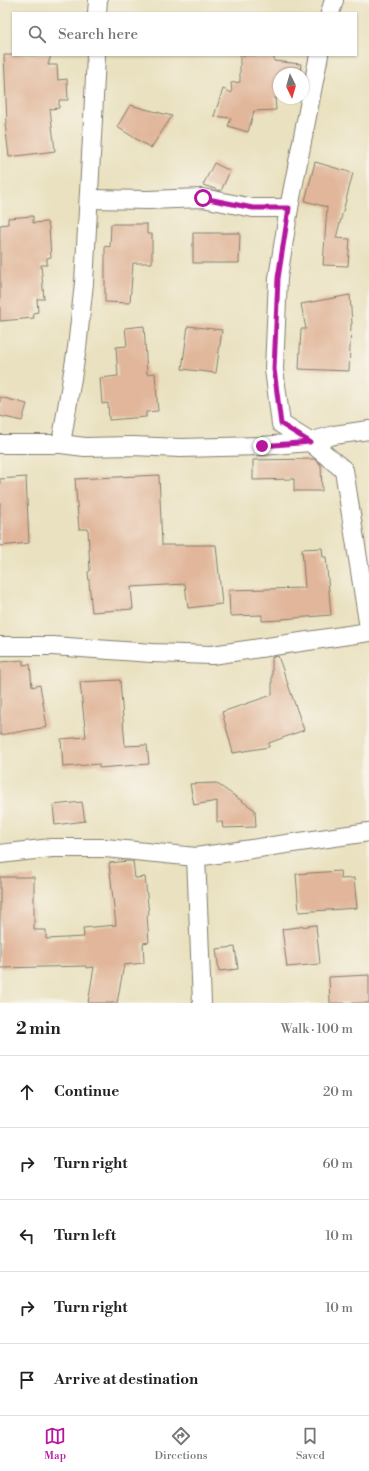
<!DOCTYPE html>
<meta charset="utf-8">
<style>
:root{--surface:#fff;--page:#f2f2f2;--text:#222;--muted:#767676;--line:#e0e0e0;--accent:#b5179e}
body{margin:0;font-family:"Libre Bodoni",serif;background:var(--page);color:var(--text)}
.compass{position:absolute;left:273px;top:68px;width:36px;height:36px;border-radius:50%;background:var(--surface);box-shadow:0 1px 3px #0004;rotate:175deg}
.stop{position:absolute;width:12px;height:12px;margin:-9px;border:3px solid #b5179e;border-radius:50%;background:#fff}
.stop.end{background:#b5179e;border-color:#fff;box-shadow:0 1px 4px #0008}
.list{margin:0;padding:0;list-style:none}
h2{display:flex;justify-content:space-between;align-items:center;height:52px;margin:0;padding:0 16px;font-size:17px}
h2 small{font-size:13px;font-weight:400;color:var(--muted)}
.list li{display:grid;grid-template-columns:26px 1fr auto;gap:12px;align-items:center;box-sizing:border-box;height:72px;padding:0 16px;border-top:1px solid var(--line)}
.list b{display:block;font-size:15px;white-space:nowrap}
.list em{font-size:13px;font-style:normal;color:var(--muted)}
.icon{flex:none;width:22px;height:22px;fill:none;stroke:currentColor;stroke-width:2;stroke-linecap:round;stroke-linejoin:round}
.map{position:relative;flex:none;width:369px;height:1003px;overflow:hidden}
.search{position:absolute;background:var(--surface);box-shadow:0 1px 3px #0004;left:12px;right:12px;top:12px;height:44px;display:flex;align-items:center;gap:10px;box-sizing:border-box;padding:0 14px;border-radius:0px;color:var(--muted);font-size:15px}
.sheet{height:412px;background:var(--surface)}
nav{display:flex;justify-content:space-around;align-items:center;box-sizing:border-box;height:56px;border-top:1px solid var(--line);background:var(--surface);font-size:11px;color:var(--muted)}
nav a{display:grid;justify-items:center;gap:2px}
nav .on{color:var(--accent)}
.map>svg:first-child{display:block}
.building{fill:#e1b69a}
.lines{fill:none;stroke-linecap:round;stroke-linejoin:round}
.street-casing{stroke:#827e6e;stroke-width:20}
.street{stroke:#fff;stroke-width:18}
.route{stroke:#b5179e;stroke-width:5}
</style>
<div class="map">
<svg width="369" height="1003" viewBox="0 0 369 1003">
<rect width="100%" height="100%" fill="#f7f3e8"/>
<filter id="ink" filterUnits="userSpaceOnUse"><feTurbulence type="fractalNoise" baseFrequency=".025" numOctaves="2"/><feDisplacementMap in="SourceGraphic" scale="8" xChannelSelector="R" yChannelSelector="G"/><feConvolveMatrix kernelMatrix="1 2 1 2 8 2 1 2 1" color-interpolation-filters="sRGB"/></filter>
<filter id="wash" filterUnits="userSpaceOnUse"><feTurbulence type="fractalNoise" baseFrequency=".012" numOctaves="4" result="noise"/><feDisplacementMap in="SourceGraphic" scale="16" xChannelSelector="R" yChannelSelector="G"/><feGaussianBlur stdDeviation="0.9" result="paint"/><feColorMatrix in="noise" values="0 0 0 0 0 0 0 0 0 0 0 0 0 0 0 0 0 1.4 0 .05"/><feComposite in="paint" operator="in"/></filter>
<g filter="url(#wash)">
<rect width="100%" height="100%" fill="#e9e1bf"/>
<g id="blocks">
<g class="building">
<path d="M4,55H51L48,65H57L58,80L67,79L68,100H59V108L50,109L55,151L9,157L5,123H7Z"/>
<path d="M240,55H274V61L301,64L300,74H279L280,98H275L276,110L254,111L248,132L228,126L231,118L214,116L223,89L232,93L231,83L240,82Z"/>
<path d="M130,105L172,116L151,148L117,127Z"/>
<path d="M315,162L353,173L336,238L350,239L348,266L323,265L327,207L305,201Z"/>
<path d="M214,163L230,171L221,191L203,185Z"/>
<path d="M33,216V223L47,222L49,227L51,257L47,258V265H41L44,299H37L38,312L33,313L34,318L0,321V225L8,224V218Z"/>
<path d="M111,224H147V234H152V263H133L130,303L105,302V246L110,247Z"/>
<path d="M193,233H240L239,263H193Z"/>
<path d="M350,295L352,324H351L349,371L299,369L301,329H306L301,304Z"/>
<path d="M144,326L147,374L155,373L158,411L146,412V417L109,420L108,403L102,404L100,378L118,376L116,347L127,346L125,328Z"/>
<path d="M188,326L222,330L216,373L182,369Z"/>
<path d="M0,397L27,404L22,421L0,416Z"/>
<path d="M314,459L321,465L322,491H294V479L253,480V460Z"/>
<path d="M159,475L162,545H216L222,604L188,608L185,584L131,587L133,609L92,612L88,572L90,571L88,529H79L75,479Z"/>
<path d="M26,477L29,543L0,546V479Z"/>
<path d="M322,548L323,557H326L331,615L282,619V620L262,621V615L230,616L229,590L305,588L302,549Z"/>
<path d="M278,656L304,730L269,743V747L233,753L222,712L272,695V657Z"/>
<path d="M23,660V665L30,664L32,687L40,685L47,727L0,735V662Z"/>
<path d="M120,680L125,746L147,745L149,764L99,768V764L63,767L61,739L86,737L80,682Z"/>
<path d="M216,783L255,810L256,827L223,828L222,822H217V801L194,805L190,784Z"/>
<path d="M82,802L85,821L55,825L53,805Z"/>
<path d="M128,861H133L135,878L145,877L149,915H147L149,942L143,943L144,963L124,965L117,1003H88L94,967L86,968V966L0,968V877H34V930H46V939L84,937L83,928L116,925L109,863Z"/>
<path d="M340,871L341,879L354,878L357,908L299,912L296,874Z"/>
<path d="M316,925L320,964L287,967L282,929Z"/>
<path d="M235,947L238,969L219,971L216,949Z"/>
<path d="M369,975V1003H330L329,977Z"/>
</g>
</g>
</g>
<g filter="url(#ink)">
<use href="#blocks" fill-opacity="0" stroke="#827e6e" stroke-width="1"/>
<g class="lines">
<defs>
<g id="street">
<path d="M97,13L98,0"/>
<path d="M330,13L334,0"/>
<path d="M319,55L289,208L278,278L274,369L281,424L310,442L344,470L369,628"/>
<path d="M89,199L148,200L203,198L253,208H289"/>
<path d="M0,444H61L85,447L132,446L181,448L262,446L310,442L334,435L369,430"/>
<path d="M61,444L77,348L84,283L93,119L96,55"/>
<path d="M0,646H53L152,653L212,655L369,632"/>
<path d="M0,854L51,848H105L196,857"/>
<path d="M202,1003L196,857L369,832"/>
</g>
</defs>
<use href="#street" class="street-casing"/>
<use href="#street" class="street"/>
</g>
</g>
<g class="lines" filter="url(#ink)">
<path class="route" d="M203,198L253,208H289L278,278L274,369L281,424L310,442L262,446"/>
</g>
</svg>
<svg class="compass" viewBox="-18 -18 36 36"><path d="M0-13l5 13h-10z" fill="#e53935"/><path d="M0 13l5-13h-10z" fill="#767676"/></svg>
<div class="stop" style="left:203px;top:198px"></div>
<div class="stop end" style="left:262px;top:446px"></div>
<div class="search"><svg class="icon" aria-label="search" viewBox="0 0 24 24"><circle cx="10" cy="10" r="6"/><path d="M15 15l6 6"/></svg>Search here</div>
</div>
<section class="sheet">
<h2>2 min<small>Walk · 100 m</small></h2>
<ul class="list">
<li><svg class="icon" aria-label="ahead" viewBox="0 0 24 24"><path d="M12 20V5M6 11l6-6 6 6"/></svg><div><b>Continue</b></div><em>20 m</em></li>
<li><svg class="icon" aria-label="right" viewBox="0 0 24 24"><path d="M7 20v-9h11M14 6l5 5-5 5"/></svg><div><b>Turn right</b></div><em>60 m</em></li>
<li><svg class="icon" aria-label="left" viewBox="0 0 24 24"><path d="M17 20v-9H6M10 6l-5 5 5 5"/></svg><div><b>Turn left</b></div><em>10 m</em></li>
<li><svg class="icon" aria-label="right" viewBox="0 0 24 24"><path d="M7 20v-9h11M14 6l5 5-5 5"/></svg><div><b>Turn right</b></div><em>10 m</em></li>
<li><svg class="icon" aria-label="arrive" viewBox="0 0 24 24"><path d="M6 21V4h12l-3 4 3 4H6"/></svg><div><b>Arrive at destination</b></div></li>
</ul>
</section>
<nav>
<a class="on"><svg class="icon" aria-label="map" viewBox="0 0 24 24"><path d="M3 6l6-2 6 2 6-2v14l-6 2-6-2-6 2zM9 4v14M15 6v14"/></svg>Map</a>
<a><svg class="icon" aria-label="directions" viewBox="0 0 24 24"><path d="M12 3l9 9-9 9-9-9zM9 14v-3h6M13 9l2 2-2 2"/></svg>Directions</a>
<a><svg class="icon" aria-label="saved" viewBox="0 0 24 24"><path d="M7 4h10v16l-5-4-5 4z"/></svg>Saved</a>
</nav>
